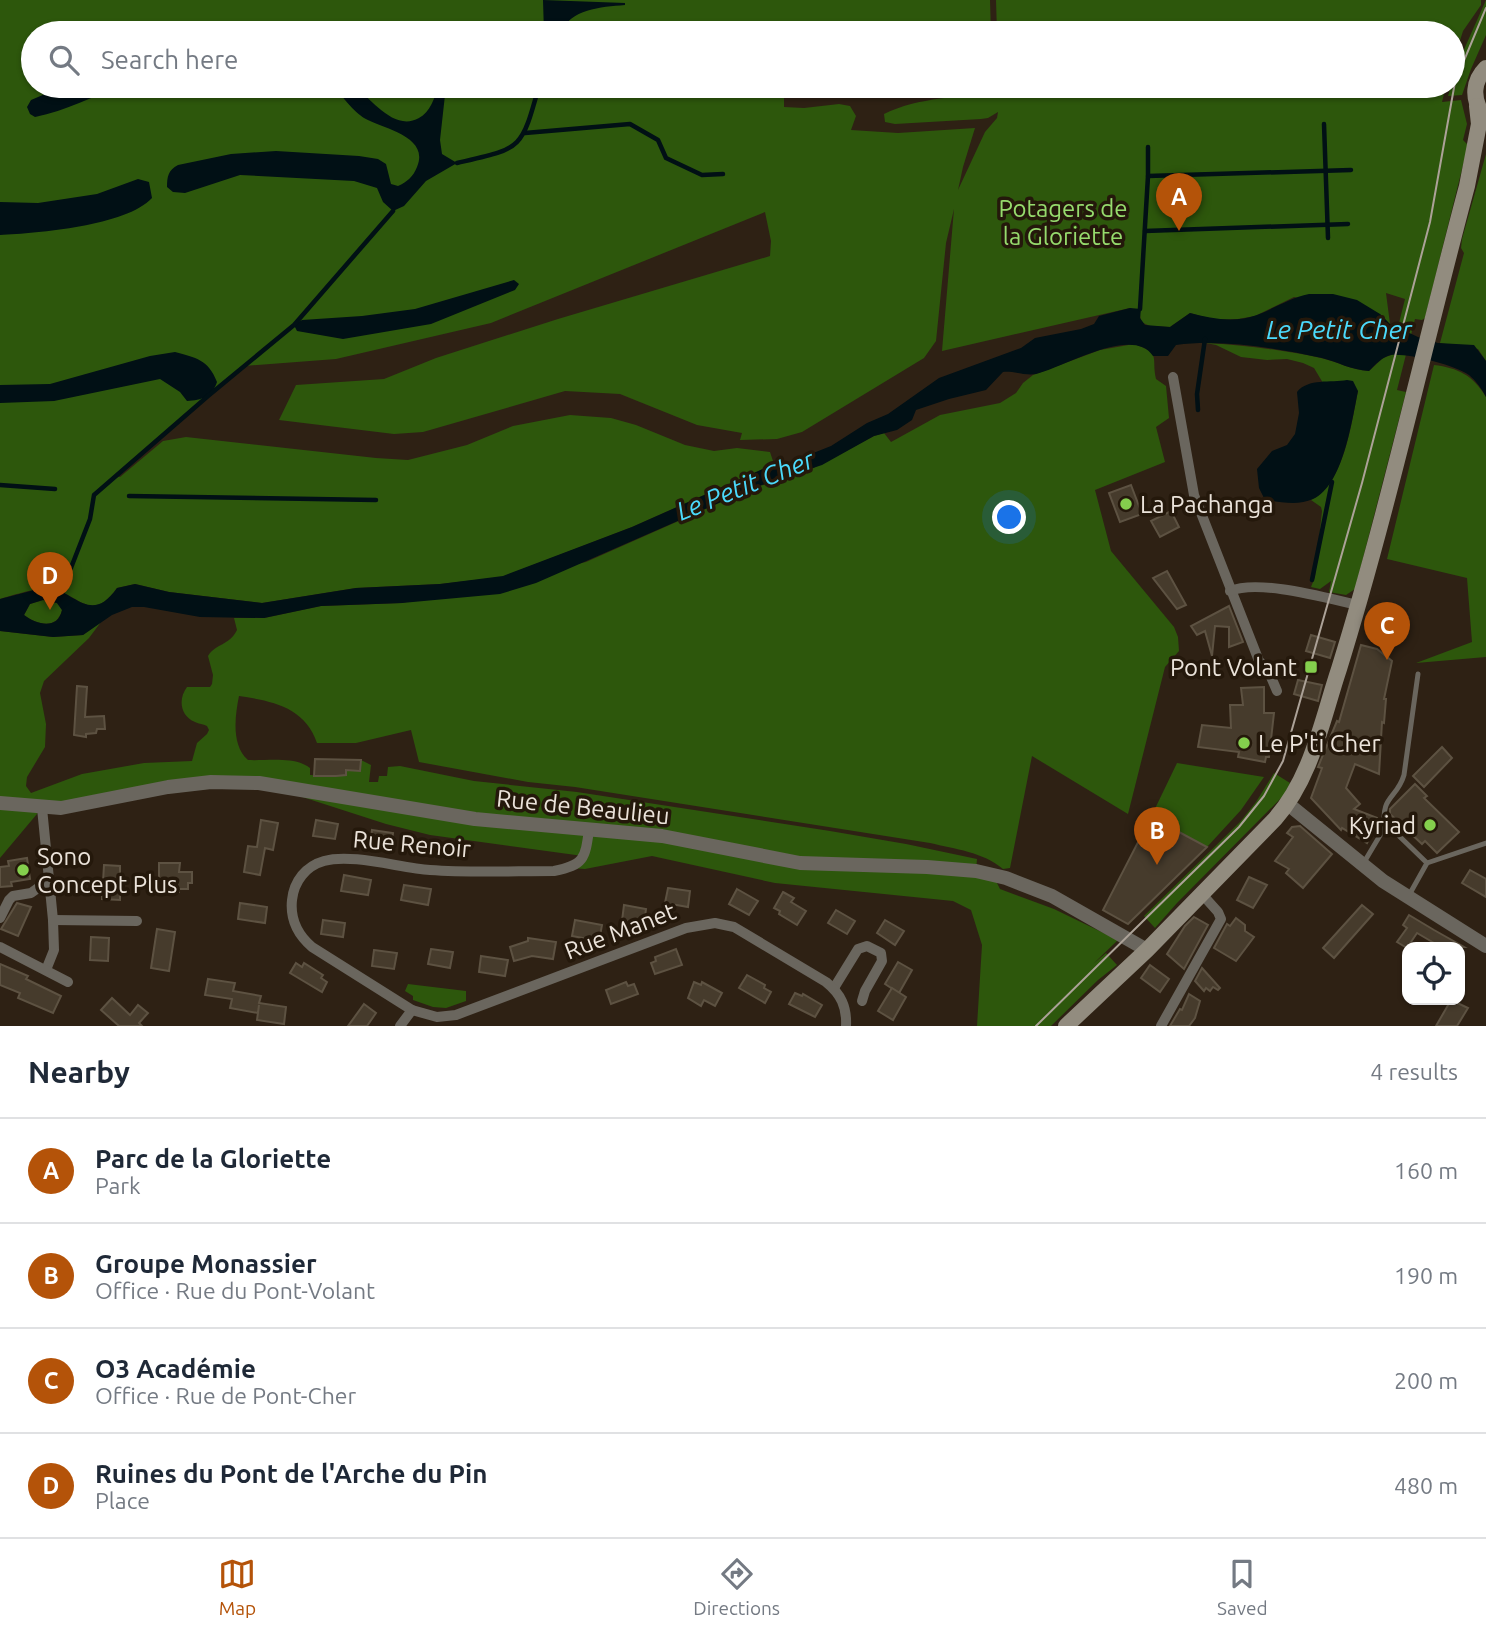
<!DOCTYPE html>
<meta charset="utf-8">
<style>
:root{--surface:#fff;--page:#f6f6f7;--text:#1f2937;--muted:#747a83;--line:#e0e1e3;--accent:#b45309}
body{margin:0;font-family:Ubuntu,sans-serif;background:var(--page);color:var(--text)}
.controls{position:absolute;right:21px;bottom:21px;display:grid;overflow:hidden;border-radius:14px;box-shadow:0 2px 5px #0004}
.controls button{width:63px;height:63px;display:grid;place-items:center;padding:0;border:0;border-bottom:2px solid var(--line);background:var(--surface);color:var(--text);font:35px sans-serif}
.you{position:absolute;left:1010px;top:518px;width:24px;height:24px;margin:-18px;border:5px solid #fff;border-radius:50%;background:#1a73e8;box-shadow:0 0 0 10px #1a73e833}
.badge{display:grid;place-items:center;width:46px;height:46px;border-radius:50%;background:var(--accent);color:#fff;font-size:23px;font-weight:700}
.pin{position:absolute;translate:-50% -58px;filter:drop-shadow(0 2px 4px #0008)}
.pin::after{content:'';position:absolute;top:37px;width:24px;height:21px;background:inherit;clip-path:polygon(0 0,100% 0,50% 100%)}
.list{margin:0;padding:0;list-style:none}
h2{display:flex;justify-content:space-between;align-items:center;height:91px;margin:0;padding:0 28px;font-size:30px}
h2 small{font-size:23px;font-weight:400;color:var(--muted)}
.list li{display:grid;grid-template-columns:46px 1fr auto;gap:21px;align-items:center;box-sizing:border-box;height:105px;padding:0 28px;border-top:2px solid var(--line)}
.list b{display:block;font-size:26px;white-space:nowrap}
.list p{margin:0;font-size:23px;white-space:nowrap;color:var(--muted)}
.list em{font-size:23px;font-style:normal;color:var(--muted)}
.icon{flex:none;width:38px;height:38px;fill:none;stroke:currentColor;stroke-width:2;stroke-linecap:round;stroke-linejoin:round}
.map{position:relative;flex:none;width:1486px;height:1026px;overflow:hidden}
.search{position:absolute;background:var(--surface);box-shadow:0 2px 5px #0004;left:21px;right:21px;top:21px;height:77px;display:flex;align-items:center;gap:18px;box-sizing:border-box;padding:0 24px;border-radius:38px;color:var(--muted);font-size:26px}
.sheet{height:511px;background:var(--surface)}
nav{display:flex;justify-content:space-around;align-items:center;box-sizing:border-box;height:98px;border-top:2px solid var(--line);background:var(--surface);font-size:19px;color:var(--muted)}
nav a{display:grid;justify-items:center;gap:4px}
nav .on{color:var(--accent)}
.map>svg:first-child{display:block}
.green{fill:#2d570c}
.water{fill:#011015;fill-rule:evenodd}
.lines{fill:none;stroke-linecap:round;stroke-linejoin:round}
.stream{stroke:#011015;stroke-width:4.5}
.building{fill:#463b2c;stroke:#5d5242;stroke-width:2}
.service{stroke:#6a665e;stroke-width:5}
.minor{stroke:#6a665e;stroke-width:10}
.tertiary{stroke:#6a665e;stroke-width:14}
.secondary{stroke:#928c7f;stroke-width:16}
.tram{stroke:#aca298;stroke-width:2}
.poi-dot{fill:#84cf4d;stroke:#24180b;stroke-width:2.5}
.labels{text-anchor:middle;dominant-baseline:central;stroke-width:7;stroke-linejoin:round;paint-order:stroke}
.park-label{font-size:24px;fill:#96db6d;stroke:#24180b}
.poi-label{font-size:24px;fill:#ebe3da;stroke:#24180b;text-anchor:start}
.street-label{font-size:24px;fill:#ebe3da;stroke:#24180b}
.water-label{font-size:26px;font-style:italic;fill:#4bdafc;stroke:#24180b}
</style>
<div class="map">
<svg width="1486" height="1026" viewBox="0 0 1486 1026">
<rect width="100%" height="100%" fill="#2e2114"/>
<g class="green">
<path d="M0,0H990L991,33H33V86H835L824,95L784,96V107L804,108L839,104L850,106L856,116L851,130L898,133L975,128L963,167L958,190L985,132L997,118L998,112L988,118L981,119L895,124L885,122L884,114C918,97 962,97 998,92L999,86H1446L1442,102L1461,100L1467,124L1463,140L1468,145L1425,318L1422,320L1415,319L1397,390L1406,392L1355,589L1346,595L1329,592L1331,581L1320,589L1311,587L1315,577L1322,511L1321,507L1311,500C1344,483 1351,425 1358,391L1332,383H1323L1314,368L1303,363L1287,359L1267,360L1241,357L1216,345L1206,343C1244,345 1283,350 1321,358C1338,362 1351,370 1369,371L1383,358L1391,355L1405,299L1386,293L1390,324L1380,314L1294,297L1255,316L1238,319L1215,320L1190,313L1170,327L1150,326L1141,322L1140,314L1130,308L942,351L954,209L946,243L936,341L924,358L802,432L777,439L740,440L742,433L697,425L620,394L565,391L423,432L394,434L279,420L296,385L384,379L436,358L558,319L770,256L771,241L765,212L491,323L336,359L244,366L116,476L120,477L163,441L186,437L376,458L408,460L467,445L513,426L570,415L611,418L636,425L685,445L714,451L737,448L770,452L774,464L632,527L502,577L440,584L356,588L262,603L169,592L135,584L117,588C90,626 78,591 47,588C41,587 8,596 0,599Z"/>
<path d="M996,0H1481V5L1463,31L1453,63V33H997Z"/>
<path d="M1486,0V35L1471,69L1462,95L1448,96L1451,86H1453L1458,63Z"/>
<path d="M1486,154V361L1478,349L1440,343L1464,253L1461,248L1462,239Z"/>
<path d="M1134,344C1162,354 1151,357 1156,379L1166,386L1169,418L1156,427L1165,462L1095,490L1111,551L1174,627L1178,637L1179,651L1165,667L1128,814L1032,756L1010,868L1003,869C983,852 955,849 930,843L575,787L528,782L419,762L411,730L356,743H317C305,707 272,701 239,696C235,716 231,745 248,760C267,761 295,756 310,768V775L335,776L346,770L360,771L361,760L371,765L369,782H378L379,776H387L388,767L400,766L474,781L577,792L830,831L906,844L977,859L976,871L993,875L1000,889L1054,909L1118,940L1093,964L1106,953L1117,965L1098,980L1051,1026H977L982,945L971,910L953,901L775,883L652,856L585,869L570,868L583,856L430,835L386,824L259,783L42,808L0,858V631L53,637L83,635L101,622L89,638L44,681L40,693L46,724L45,747L27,777L26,786L31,793L82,774L144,763L192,761L197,743L207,734L209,730L207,726C203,724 199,724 195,722C180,716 178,699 187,687H210L212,684L213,675L208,656C216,643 229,646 237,630L234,618H264L321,606L402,603L586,562L753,488L806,472L874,436L884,433L891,442L940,415L1000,403L1016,393L1023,383L1033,375L1100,350Z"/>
<path d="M1434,365C1458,368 1473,375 1486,397V657L1416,663L1472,642L1467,578L1387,559Z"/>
<path d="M43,600L57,603L62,610C57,630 37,625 24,615L30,604Z"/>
<path d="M1177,763L1264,777L1241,810L1207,847L1151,817Z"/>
<path d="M1274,773L1290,783L1284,795L1177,903L1155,928L1144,916L1240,822L1256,802Z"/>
<path d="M408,984L466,991V1001L446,1008L433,1007L413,1000V996L405,991Z"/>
</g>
<g class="water">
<path d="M543,0L625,3V5C600,7 571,9 560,33H544Z"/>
<path d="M64,86H123C94,95 66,111 35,117L30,114L27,107L31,100Z"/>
<path d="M336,86H354C372,99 394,132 419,118C430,112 435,98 438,86H446L440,140L442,154L457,163L426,181L404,206L393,211L383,202L377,188L354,181L240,175L185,193L173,192L167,187C167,177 168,170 178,165L231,154L276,151L359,156L378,159L386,164L391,184L398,186C407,182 413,177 417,167C430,136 383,129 364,118C355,112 340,96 336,86Z"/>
<path d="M138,179L149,182L152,198C126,226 38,233 0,235V202L38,203L97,194Z"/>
<path d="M514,280L519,284L515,290L431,324L343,339L297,331L294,325L302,320L362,316L415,309Z"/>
<path d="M1309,294H1333L1357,300L1380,314L1390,324L1418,337L1438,343L1474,345L1486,361V397C1482,389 1476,381 1469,375C1455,365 1408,353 1391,355C1382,357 1375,365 1369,371C1351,370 1338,362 1322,358C1278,348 1221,339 1176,345L1168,356H1153C1133,325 1064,367 1036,374C1026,376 1014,371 1003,372L986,390L949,399L916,410L912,420L897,430L874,436L822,465L753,488L536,583L500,594L402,603L321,606L264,618L200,617L144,607H132L112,615L83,635L53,637L0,631V599L50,586C78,597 93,622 117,588L135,584L169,592L262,603L356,588L440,584L503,576L632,527L774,464L788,463L831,446L867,423L888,414L939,378L1021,348L1035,338L1081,329L1094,324L1099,316L1130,308L1141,309L1140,318L1145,325L1170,327L1190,313C1212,319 1235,323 1257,315C1275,308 1290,298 1309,294ZM43,600L57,603L62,610C58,630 37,625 24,615L30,604Z"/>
<path d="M175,352C196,358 208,359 217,382C212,397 202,400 187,401L180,392L160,379L54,401L0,403V385L50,384L150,356Z"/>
<path d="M1347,380L1353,381L1358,391C1352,420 1343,486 1313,499C1298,506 1281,502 1265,500L1259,488L1257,469L1272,451L1287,445L1295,434L1299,413L1297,392C1308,378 1331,383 1347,380Z"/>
</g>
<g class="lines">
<g class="stream">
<path d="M1324,124L1328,238"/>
<path d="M525,133L630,124L658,140L666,158L702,175L723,174"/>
<path d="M457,163C522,148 521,151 539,86"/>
<path d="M1148,176L1351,170"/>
<path d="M1145,231L1348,224"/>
<path d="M1140,309L1148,176V147"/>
<path d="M1198,410L1197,394L1205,339"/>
<path d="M0,485L55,489"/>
<path d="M129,496L376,500"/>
<path d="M1312,580L1332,482"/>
<path d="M60,596L90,519L94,495L208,396L294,325L393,211"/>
</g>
</g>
<g class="building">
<path d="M1131,485L1142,514L1120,522L1109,493Z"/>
<path d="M1171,511L1179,527L1160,537L1151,521Z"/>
<path d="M1167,571L1186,605L1177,609L1153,578Z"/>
<path d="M1229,606L1243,642L1229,647V627L1215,626L1212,656L1205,631L1197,635L1191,626Z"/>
<path d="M1311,635L1335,642L1330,658L1306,651Z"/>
<path d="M1361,645L1377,649L1392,661L1384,699H1386L1384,723L1382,722L1379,774L1355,764L1346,788L1360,804L1354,809L1377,818L1376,826L1367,843L1342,828L1341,830L1311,798L1322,768L1318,767L1337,721L1339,722Z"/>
<path d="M1298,680L1322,685L1318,701L1294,694Z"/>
<path d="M77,686L87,687L85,717L104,716L105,729H97L96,733L86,734V737L74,735Z"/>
<path d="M1264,687V713H1274L1269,757H1266L1265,762L1238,757L1239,752L1198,747L1202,725L1231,728L1230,705H1243L1241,688Z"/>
<path d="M1442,747L1452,758L1424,787L1413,776Z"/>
<path d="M315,759L361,760L360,771L346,770V775L336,776H314Z"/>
<path d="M1415,784L1427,796L1424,798L1459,832L1437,853L1425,841L1422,844L1390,814V809Z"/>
<path d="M1151,817L1207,847L1128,924L1103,910Z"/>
<path d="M261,820L278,823L273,850L265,848L260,875L244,872L248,846L257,847Z"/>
<path d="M316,820L338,824L335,839L313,836Z"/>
<path d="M1300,826L1332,854L1303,888L1286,873L1289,869L1275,861L1293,837L1287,833L1292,827Z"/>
<path d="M372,830L393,833L391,849L370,845Z"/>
<path d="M27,858L30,879L11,882L12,886L0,887V867L9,866L8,861Z"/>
<path d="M159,863H180L179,872H192V883H188V889H179V892H159Z"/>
<path d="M104,865L120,866V900L102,899Z"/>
<path d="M1470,870L1486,879V897L1462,883Z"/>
<path d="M344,875L371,880L368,895L341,891Z"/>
<path d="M1249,877L1267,885L1253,908L1237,900Z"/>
<path d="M404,885L431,889L428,905L401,900Z"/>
<path d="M668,888L690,891L688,907L665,903Z"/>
<path d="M737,889L758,901L749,915L729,904Z"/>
<path d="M783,892L794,898L791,902L806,911L797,925L779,914L780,911L774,908Z"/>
<path d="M17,903L31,907L18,936L1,929Z"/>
<path d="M240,903L267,907L265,923L238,919Z"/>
<path d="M624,905L646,909L644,924L622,921Z"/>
<path d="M1362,905L1373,914L1334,958L1323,948Z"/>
<path d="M836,910L855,921L847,934L828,923Z"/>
<path d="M1409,915L1434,930L1464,947H1441L1417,933L1407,948L1397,942L1407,928L1403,925Z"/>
<path d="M1194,917L1208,925L1184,969L1167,954L1185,926Z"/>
<path d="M1236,918L1245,925V931L1254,937L1236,961L1214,948L1227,924L1230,926Z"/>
<path d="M323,920L345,923L343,937L321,934Z"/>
<path d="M575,920L602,925L599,941L572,936Z"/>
<path d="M885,920L904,931L895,945L877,933Z"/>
<path d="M157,929L175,932L169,971L151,968Z"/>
<path d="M91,937L109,938L108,961L90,960Z"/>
<path d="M528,938L556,942L553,959L532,956L514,961L510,947L528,941Z"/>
<path d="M431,949L453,952L450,968L428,964Z"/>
<path d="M676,949L682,965L655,974L651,963L656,961L655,957Z"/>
<path d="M374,950L397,953L394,969L372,966Z"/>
<path d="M481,956L508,960L505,976L479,972Z"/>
<path d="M898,962L912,970L899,993L885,984Z"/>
<path d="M296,963L302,967L304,963L323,975L321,978L327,982L322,992L290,973Z"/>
<path d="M0,964L28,976L26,979L61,996L53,1013L18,998L20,993L0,985Z"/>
<path d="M1150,965L1169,979L1160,992L1141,978Z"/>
<path d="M1202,968L1220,988L1218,990L1213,987L1210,991L1206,988L1204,991L1195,981Z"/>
<path d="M747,975L765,985L764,988L771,992L765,1003L739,988Z"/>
<path d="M208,979L235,983L233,991L261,996L259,1003L286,1007L284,1024L257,1020L259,1005L258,1013L230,1008L232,999L205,995Z"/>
<path d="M626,982L628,986L634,984L638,994L611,1004L606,990Z"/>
<path d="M694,982L701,985L702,982L722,993L715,1006L704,1000L701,1006L688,998Z"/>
<path d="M892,988L906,997L893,1020L878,1011Z"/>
<path d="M795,993L802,996L803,994L822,1005L815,1017L789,1004Z"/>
<path d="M1189,994L1200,1001L1195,1018L1189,1026H1170L1180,1009L1182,1010Z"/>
<path d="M112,998L130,1015L138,1005L148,1013L139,1023L142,1026H119L101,1010Z"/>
<path d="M1451,1000L1468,1008L1457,1026H1436Z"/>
<path d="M364,1004L376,1013L367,1026H348Z"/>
</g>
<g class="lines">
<g class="service">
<path d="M1418,674L1404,775C1397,799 1380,796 1385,827L1396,833L1427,863L1486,843"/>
<path d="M1363,864L1385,827"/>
<path d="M1408,897L1427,863"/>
</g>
<g class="minor">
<path d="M1173,377L1194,495L1259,661L1268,670L1277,691"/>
<path d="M1230,591C1259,579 1326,598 1358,605"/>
<path d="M42,808L53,920L54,950L46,970"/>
<path d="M0,918L9,900L13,896L31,893L49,880"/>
<path d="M53,920L137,921"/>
<path d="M0,947L68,982"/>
<path d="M834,988L858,949L867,946L881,953L882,961L865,991L862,1001"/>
<path d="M412,1010L437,1017L456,1015L686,928L715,923L734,927L826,982C841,994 847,1007 846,1026"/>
<path d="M400,1026L412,1010L312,947C298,935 290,919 292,900C294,881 306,866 324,861C352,853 400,868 430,870C471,873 513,871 554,871C584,865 585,859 589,830"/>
<path d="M1161,1026L1221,919L1218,912L1201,893"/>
</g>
<g class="tertiary">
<path d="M0,803L61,808L168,787L211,782L259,783L475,819L662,836L800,863L927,867L976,871L1006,878L1052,896L1147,950"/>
<path d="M1288,804L1383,881L1486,946"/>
</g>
<g class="secondary">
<path d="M1482,113C1472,98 1473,81 1486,68"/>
<path d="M1066,1026L1147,950L1275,819C1312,777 1322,720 1339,669C1388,511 1424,346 1467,186L1479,124L1477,106"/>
</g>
<path class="tram" d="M1036,1026L1239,827L1264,796L1283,761L1362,483L1430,222L1455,82L1486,8"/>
</g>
<g class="poi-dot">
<circle cx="1126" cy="504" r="7"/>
<rect x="1304" y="660" width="14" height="14" rx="3.5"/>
<circle cx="1244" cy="743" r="7"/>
<circle cx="1430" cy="825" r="7"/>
<circle cx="23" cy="870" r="7"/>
</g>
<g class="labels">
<g class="park-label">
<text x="1063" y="208">Potagers de<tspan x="1063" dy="28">la Gloriette</tspan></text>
</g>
<g class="poi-label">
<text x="1140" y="504">La Pachanga</text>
<text x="1297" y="667" text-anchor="end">Pont Volant</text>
<text x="1258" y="743">Le P'ti Cher</text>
<text x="1416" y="825" text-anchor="end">Kyriad</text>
<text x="37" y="856">Sono<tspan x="37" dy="28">Concept Plus</tspan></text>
</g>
<g class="street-label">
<text transform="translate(583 807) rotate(6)">Rue de Beaulieu</text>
<text transform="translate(412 844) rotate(5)">Rue Renoir</text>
<text transform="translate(620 931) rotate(-21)">Rue Manet</text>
</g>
<g class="water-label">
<text x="1339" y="329">Le Petit Cher</text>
<text transform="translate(745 485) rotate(-22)">Le Petit Cher</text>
</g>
</g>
</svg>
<div class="controls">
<button><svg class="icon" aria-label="locate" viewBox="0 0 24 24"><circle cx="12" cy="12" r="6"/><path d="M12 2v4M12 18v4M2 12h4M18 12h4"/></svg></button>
</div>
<div class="you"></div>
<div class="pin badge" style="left:1179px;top:231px">A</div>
<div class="pin badge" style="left:1157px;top:865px">B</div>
<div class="pin badge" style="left:1387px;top:660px">C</div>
<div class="pin badge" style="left:50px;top:610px">D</div>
<div class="search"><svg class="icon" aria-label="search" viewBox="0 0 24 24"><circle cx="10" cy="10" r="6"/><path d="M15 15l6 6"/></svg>Search here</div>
</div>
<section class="sheet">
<h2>Nearby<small>4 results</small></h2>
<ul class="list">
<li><span class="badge">A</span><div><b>Parc de la Gloriette</b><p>Park</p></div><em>160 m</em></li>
<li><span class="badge">B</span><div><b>Groupe Monassier</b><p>Office · Rue du Pont-Volant</p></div><em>190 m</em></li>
<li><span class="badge">C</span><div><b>O3 Académie</b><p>Office · Rue de Pont-Cher</p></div><em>200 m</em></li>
<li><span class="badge">D</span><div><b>Ruines du Pont de l'Arche du Pin</b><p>Place</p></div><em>480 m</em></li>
</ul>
</section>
<nav>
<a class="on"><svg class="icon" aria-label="map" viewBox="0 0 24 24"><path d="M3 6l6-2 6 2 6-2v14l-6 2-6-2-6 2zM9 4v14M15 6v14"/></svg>Map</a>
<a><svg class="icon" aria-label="directions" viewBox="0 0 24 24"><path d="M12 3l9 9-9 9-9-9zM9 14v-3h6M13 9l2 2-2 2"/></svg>Directions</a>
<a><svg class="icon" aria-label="saved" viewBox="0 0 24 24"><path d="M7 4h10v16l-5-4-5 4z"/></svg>Saved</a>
</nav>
